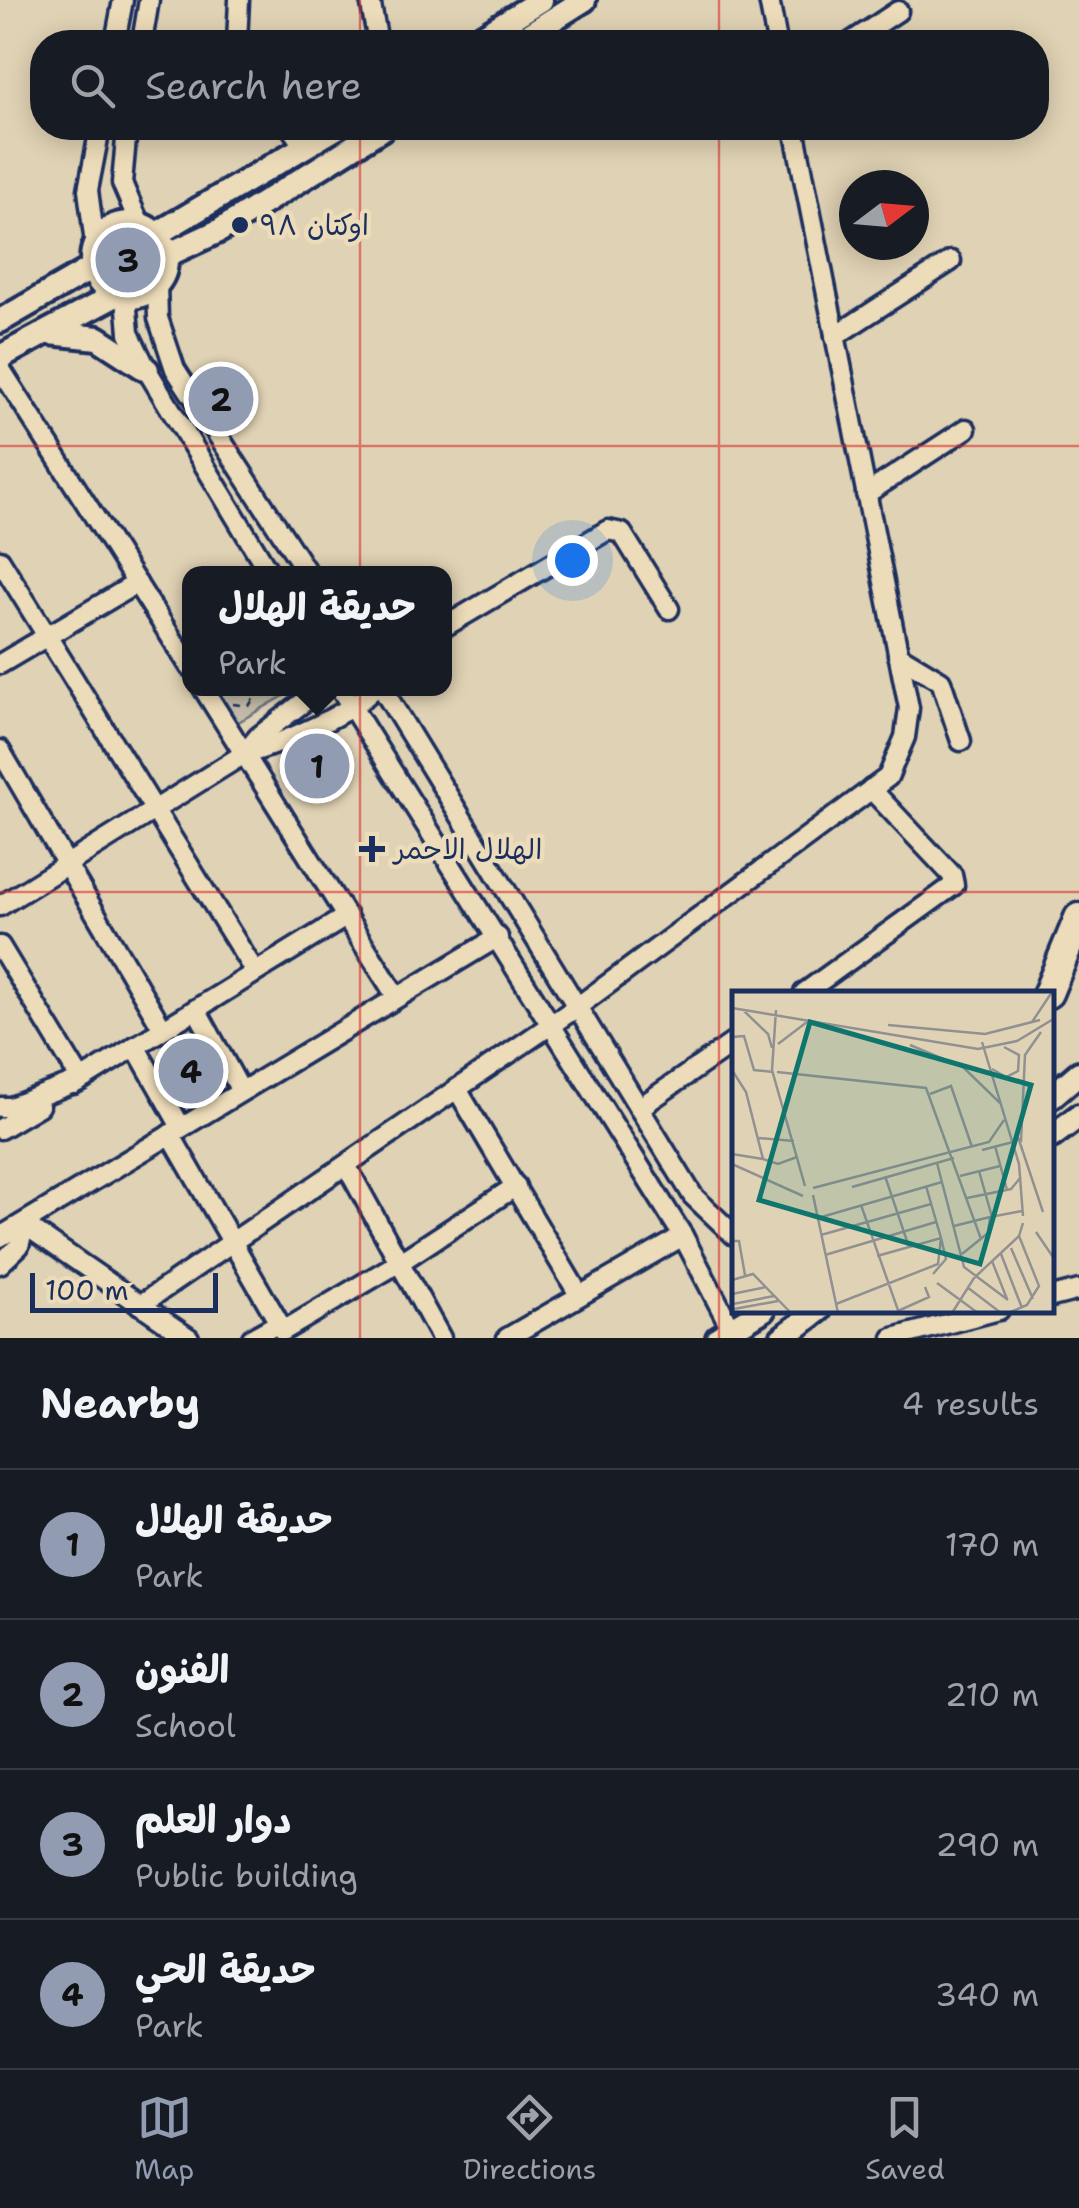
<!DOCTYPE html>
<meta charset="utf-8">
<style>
:root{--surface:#171b24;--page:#20242c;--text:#f1f3f6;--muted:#9ea1a6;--line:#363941;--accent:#919bb2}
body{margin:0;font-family:"Shantell Sans","Playpen Sans Arabic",sans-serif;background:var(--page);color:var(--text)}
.compass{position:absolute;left:839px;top:170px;width:90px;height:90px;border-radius:50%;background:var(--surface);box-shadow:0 5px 25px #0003;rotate:74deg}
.scale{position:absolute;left:30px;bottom:25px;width:188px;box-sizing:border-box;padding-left:10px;border:5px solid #1b2f5e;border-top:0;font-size:28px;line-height:35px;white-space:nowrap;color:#1b2f5e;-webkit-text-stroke:8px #eddcb9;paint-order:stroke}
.you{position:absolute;left:572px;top:560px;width:35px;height:35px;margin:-25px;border:8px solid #fff;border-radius:50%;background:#1a73e8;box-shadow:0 0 0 15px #1a73e833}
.badge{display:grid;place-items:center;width:65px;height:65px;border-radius:50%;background:var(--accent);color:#111;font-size:32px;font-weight:700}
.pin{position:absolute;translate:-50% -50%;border:5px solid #fff;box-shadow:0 2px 10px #0006}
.popup{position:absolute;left:182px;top:566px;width:270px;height:130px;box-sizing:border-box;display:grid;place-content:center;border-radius:20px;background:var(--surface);filter:drop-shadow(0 2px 8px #0005);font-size:32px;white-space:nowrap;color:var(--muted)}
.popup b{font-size:38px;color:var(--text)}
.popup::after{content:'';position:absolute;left:50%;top:100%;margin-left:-20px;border:20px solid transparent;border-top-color:var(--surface)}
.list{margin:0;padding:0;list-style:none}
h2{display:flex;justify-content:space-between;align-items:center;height:130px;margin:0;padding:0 40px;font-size:42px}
h2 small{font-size:32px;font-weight:400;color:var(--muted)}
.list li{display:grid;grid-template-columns:65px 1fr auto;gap:30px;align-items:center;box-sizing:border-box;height:150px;padding:0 40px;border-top:2px solid var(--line)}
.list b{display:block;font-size:38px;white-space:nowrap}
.list p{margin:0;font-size:32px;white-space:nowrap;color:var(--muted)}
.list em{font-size:32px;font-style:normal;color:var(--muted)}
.icon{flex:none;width:55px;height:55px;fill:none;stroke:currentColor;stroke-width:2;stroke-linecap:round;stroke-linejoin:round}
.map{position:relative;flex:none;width:1079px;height:1338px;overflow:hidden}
.search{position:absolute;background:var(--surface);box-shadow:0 5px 25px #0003;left:30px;right:30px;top:30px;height:110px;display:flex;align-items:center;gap:25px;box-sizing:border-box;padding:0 35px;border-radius:40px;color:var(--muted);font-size:38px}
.sheet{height:730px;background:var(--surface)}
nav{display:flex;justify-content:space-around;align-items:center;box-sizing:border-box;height:140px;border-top:2px solid var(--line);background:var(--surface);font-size:28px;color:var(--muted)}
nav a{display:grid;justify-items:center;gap:5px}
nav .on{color:var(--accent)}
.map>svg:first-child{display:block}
.green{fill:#c3baa7;stroke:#6f7482;stroke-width:2.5}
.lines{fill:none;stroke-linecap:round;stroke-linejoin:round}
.minor-casing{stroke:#1b2f5e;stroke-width:25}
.major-casing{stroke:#1b2f5e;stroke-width:30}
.highway-casing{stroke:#1b2f5e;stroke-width:35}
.path{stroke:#1b2f5e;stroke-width:2.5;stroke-dasharray:8 8;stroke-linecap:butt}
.minor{stroke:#eddcb9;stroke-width:18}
.major{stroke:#eddcb9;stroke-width:22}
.highway{stroke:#eddcb9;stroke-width:28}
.grid{fill:none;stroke:#d62828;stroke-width:2.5;stroke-opacity:0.55}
.poi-dot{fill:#1b2f5e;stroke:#eddcb9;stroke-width:4}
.labels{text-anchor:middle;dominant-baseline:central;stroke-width:9;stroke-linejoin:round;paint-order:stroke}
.poi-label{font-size:28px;fill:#1b2f5e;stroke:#eddcb9;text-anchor:start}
.inset-road{fill:none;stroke:#919192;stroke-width:2.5}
.view{fill:#0f766e;fill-opacity:0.15;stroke:#0f766e;stroke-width:5}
.inset-edge{fill:none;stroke:#1b2f5e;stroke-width:5}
</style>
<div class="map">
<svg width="1079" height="1338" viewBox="0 0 1079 1338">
<rect width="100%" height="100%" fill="#e0d2b4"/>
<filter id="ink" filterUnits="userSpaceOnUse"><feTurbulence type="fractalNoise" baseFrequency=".01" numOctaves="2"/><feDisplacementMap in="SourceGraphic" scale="20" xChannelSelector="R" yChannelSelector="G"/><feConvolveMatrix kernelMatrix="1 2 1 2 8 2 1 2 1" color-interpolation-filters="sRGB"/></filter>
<g filter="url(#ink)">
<path class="green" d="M212,689H289V693L233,725Z"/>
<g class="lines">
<defs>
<g id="minor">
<path d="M370,0L378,42"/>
<path d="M769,0L777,42"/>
<path d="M115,42L123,0"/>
<path d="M142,42L149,0"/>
<path d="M237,42L239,0"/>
<path d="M851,42L898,11"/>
<path d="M127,128L122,183L140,225"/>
<path d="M291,128L304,147"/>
<path d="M95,244L88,190L100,128"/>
<path d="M157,284L158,318L175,369L308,574"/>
<path d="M126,297L129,333L147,370L270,574"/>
<path d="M835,336L951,261"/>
<path d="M0,368L190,667"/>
<path d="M866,494L966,429"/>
<path d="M0,560L255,972"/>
<path d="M444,627L608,530L622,533L669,609"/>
<path d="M898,655L941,681L961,741"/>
<path d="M0,664L137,583"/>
<path d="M203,688L396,996"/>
<path d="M340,688L683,1236L732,1330"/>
<path d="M382,688L693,1196L734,1235"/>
<path d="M0,750L163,1029"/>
<path d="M244,754C271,749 360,710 373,688"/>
<path d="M0,906L244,754L258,737L322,688"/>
<path d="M0,946L81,1080L74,1084"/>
<path d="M804,993L954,885L952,875L871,789"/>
<path d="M196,1009L241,1091"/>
<path d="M135,1046L181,1127"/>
<path d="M457,1089L578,1293"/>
<path d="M0,1107H11L81,1080L347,916"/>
<path d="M639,1108L734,1042"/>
<path d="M0,1129L39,1106"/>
<path d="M170,1134L279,1323L252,1338"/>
<path d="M346,1165L441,1338"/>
<path d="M25,1225L189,1338"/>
<path d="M0,1237L498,937"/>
<path d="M0,1264L19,1246L25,1225"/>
<path d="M1052,1297L1079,1290"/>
<path d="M140,1305L577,1007L888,777L905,737L909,708L794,128"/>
<path d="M283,1331L400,1262L516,1186"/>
<path d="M507,1338L683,1236"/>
<path d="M893,1338L999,1310"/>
</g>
<g id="major">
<path d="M473,42L541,0"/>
<path d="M517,42L584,0"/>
<circle cx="129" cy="260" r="37"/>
<path d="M155,235L336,128"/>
<path d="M165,256L219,231L383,128"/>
<path d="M0,321L92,268"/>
<path d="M50,333L98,338L147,370"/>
<path d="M0,357L116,295"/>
<path d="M1052,1096L1079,1073"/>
<path d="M1052,1136L1079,1116"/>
<path d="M718,1338L763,1310"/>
<path d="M782,1338L819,1310"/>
</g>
<path id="highway" d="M1048,993L1079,918"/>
</defs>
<use href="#minor" class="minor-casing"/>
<use href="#major" class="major-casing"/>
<use href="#highway" class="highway-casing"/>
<path class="path" d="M233,704L249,706L260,688"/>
<use href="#minor" class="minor"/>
<use href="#major" class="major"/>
<use href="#highway" class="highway"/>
</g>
</g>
<path class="grid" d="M360,0V42M719,0V42M360,128V1338M719,128V1338M0,446H1079M0,892H1079"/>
<g class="poi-dot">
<circle cx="240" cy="225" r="10"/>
<path d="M367 834h10v10h10v10h-10v10h-10v-10h-10v-10h10z"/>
</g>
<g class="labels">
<g class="poi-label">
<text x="260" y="225">اوكتان ٩٨</text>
<text x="394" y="849">الهلال الاحمر</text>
</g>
</g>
<g transform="translate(732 991)">
<rect width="322" height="322" fill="#e0d2b4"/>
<path class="inset-road" d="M0,17L246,58L285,50L323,27M44,19L40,79L73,195M12,20L36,43L40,57M300,31L320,1M156,34L253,43L308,29M0,46L12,45L22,79L41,81M250,51L287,173L291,225M46,53L75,31M178,54L231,76L268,112M260,78L274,86L286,80L287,64L272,56M0,79L14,101L31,168L0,163M45,81L194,97L249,248M198,103L219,95L240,156M286,146L311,221M27,147L62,150M289,151L293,64L309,41M263,155L275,199M250,159L281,151M31,168L46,173L65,166M205,172L232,276L276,309M0,173L71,205M247,180L260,226M153,185L177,256M228,185L268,175M120,196L222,167M81,197L257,151L272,129M81,204L106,322M235,207L279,198L289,186M129,214L167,322M258,226L290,220M86,227L210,191M222,235L258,226L256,242L230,263M304,241L323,269M89,244L199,213M0,250H7L13,284M279,257L301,308M269,263L290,317M93,264L204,231M145,265L209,247L214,268L201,283M260,270L275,308M0,289L21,283L59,322M205,292L246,322M235,296L269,322M0,303L34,296M1,313L42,305M104,313L206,273L209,247L194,195M2,318L46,310M166,320L197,306L193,296M220,322L242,287L287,245L291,232M276,322L295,314L307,295L287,245"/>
<path class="view" d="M78,31L299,94L248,273L27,209Z"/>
<rect width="322" height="322" class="inset-edge"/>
</g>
</svg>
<svg class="compass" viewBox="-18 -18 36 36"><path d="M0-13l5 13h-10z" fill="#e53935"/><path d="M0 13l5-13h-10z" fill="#9ea1a6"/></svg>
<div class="scale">100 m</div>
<div class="you"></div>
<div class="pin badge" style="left:317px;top:766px">1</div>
<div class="popup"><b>حديقة الهلال</b>Park</div>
<div class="pin badge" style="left:221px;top:399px">2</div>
<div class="pin badge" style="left:128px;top:260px">3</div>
<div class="pin badge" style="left:191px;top:1071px">4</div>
<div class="search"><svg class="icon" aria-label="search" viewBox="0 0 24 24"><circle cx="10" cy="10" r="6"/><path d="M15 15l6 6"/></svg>Search here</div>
</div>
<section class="sheet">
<h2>Nearby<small>4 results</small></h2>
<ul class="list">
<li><span class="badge">1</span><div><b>حديقة الهلال</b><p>Park</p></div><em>170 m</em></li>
<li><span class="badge">2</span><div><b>الفنون</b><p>School</p></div><em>210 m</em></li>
<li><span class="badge">3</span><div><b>دوار العلم</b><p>Public building</p></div><em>290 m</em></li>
<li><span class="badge">4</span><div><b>حديقة الحي</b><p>Park</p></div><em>340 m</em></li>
</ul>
</section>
<nav>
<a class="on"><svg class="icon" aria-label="map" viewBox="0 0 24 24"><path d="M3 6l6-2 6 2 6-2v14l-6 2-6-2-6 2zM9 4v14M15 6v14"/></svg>Map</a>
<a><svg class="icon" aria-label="directions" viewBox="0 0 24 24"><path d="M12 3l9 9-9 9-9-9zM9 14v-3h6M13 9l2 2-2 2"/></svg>Directions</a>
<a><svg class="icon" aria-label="saved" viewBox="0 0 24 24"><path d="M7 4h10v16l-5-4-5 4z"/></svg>Saved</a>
</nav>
